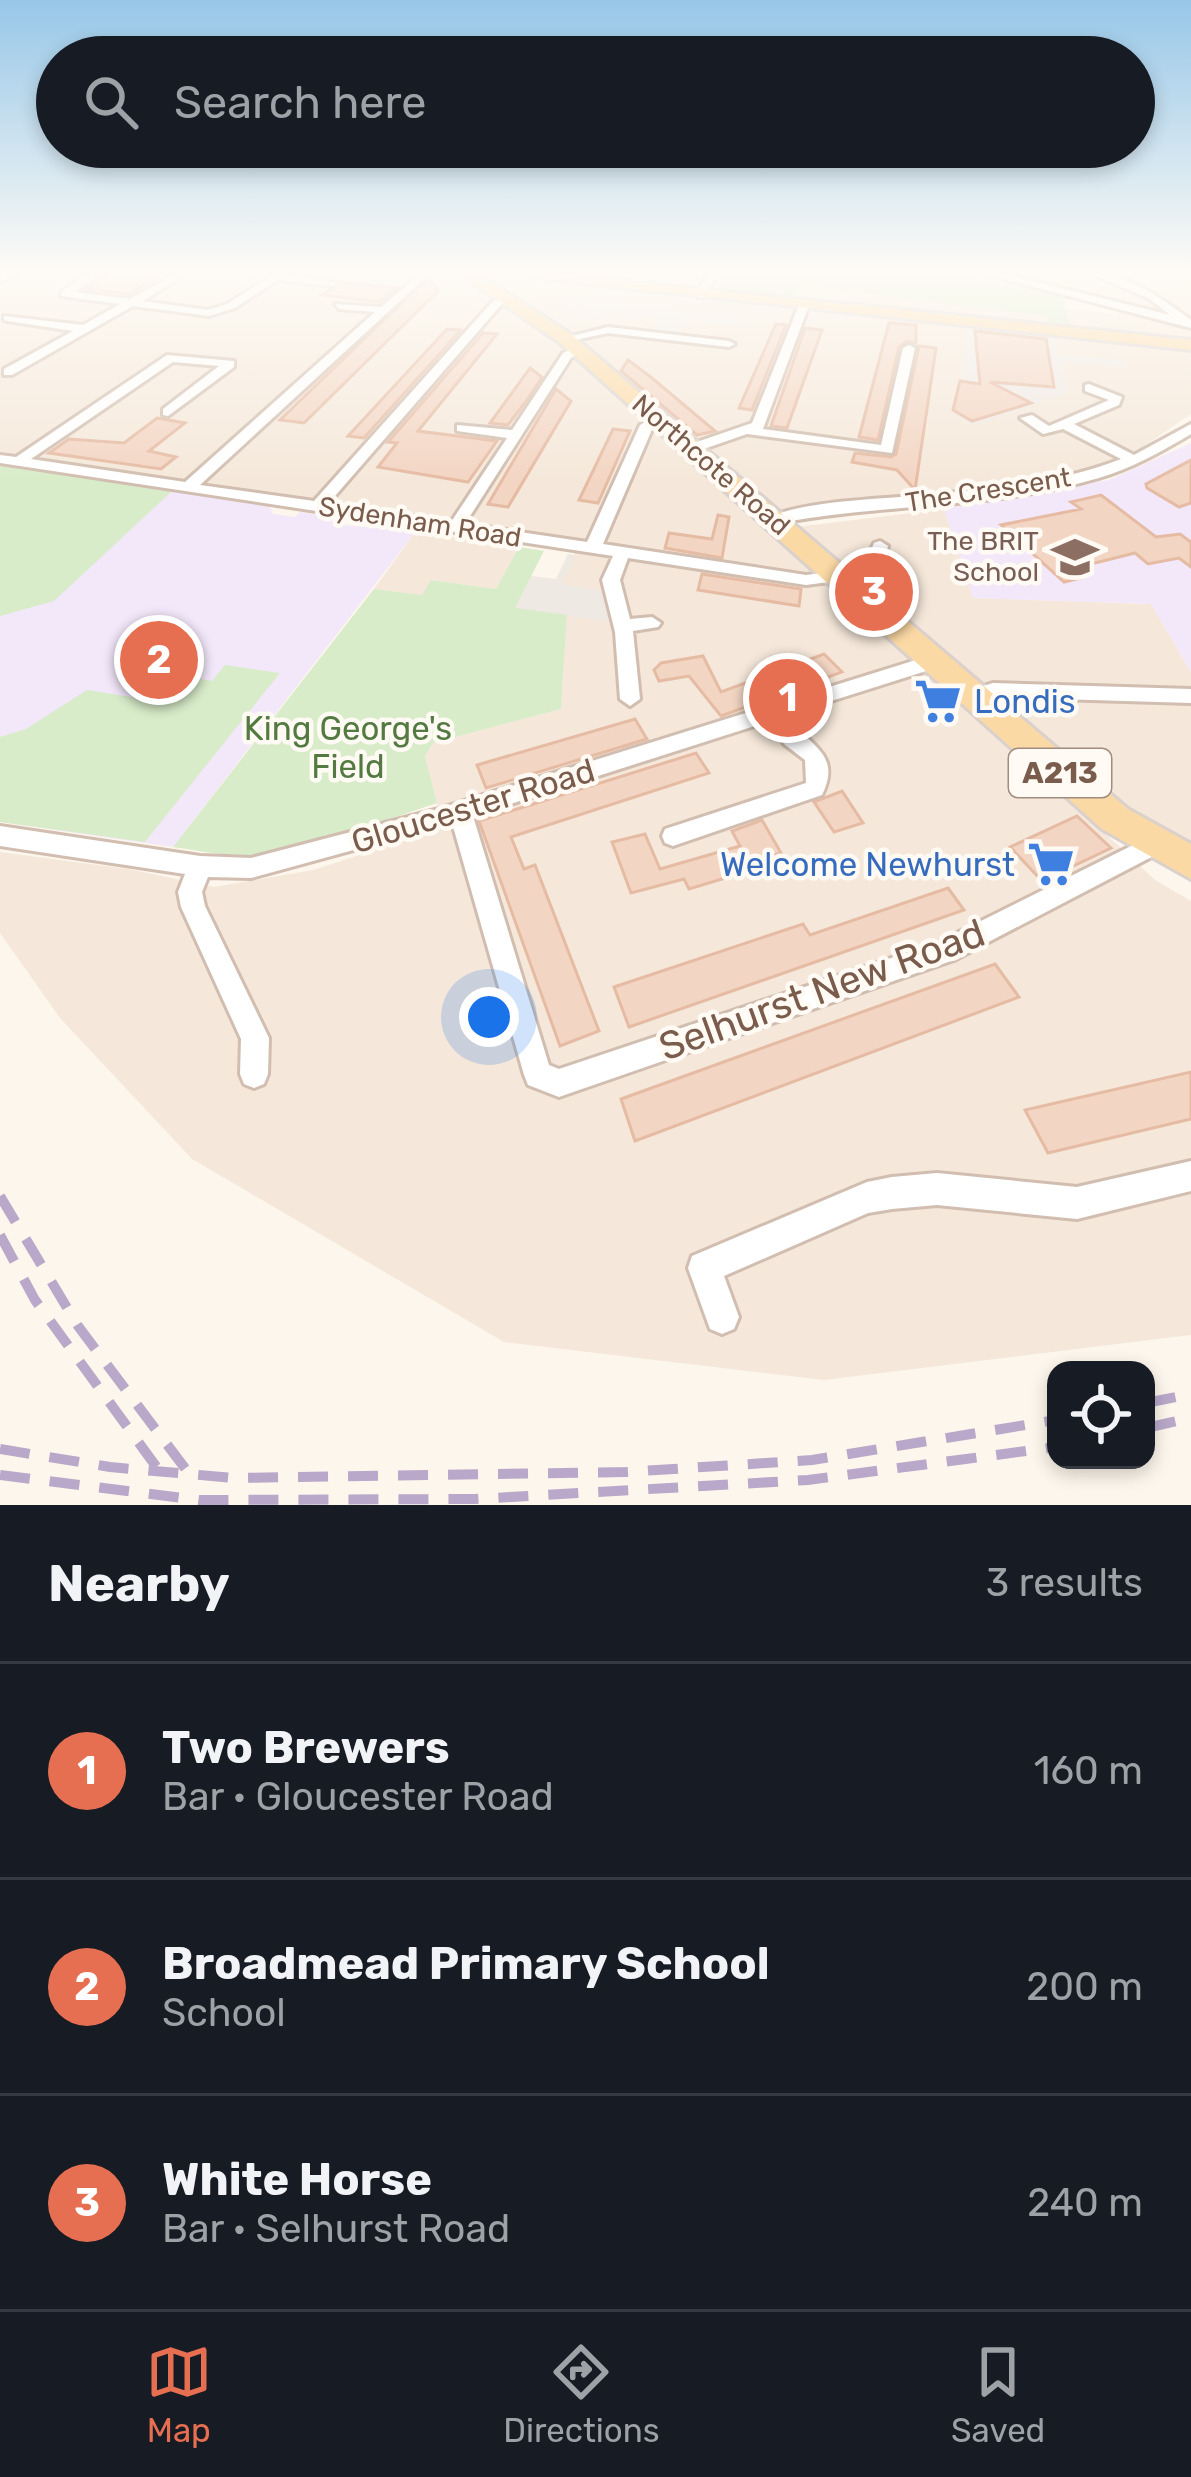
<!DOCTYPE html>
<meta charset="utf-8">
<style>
:root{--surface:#171b24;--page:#242831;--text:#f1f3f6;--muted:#9ea1a6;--line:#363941;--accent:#e76f51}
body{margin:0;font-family:Rubik,sans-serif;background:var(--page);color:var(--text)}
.controls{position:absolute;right:36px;bottom:36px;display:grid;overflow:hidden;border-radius:24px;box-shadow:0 6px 18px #0003}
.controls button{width:108px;height:108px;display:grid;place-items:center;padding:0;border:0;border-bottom:3px solid var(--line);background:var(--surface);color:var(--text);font:60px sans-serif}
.you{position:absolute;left:489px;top:1017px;width:42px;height:42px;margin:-30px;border:9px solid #fff;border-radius:50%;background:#1a73e8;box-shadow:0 0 0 18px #1a73e833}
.badge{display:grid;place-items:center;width:78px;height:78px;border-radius:50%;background:var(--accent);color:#fff;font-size:39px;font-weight:700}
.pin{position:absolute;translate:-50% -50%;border:6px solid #fff;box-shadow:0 3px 12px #0006}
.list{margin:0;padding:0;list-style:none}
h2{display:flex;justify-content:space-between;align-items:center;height:156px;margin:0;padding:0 48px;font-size:51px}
h2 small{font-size:39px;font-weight:400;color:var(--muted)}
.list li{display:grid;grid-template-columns:78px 1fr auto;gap:36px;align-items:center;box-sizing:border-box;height:216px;padding:0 48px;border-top:3px solid var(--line)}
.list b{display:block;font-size:45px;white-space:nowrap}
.list p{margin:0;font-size:39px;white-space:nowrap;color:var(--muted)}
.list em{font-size:39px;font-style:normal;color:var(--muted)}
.icon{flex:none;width:66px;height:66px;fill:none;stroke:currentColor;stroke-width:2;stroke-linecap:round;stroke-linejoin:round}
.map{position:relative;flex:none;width:1191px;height:1505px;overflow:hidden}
.search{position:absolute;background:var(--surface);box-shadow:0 6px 18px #0003;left:36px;right:36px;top:36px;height:132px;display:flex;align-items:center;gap:30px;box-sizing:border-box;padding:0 42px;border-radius:66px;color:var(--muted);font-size:45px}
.sheet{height:804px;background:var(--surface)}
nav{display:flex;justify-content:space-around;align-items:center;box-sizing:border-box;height:168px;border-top:3px solid var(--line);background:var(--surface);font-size:33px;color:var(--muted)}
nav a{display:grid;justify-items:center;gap:6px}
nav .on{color:var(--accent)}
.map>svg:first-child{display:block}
.residential{fill:#f5e8da}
.industrial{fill:#efe9e4}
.education{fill:#f3e8fa}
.green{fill:#d8ecc9}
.building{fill:#f3d5c3;stroke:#e6bba3;stroke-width:3}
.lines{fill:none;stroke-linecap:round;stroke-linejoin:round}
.street-casing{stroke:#d1beb0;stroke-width:6}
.primary-casing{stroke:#dad1cd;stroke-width:6}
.street{fill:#fff;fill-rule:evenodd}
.primary{fill:#fbd9a5;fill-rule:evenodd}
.rail{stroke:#b9a8c9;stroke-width:10;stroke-dasharray:30 20;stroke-linecap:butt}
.labels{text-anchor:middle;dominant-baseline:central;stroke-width:9;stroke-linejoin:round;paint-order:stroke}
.far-street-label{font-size:27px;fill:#7a5c4d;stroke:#fffaf3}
.far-education-label{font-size:27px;fill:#785e54;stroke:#fffaf3;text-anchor:end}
.shield{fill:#fffaf3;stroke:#a28b7f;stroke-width:3}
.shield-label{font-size:30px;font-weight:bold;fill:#7a5c4d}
.shop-label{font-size:33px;fill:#366cbe;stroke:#fffaf3;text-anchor:start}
.park-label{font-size:33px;fill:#537a41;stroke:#fffaf3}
.street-label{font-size:33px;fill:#7a5c4d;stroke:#fffaf3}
.near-street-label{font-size:39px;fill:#7a5c4d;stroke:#fffaf3}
</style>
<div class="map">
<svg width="1191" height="1505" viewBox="0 0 1191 1505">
<rect width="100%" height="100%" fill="#fdf6ec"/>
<g class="residential">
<path d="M0,272L455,273L565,346L972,709L1155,880L1191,901V1335L824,1380L504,1342L192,1159L60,1018L0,933V852L128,869L214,887L313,870L443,828L425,756L433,743L561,709L567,615L612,622L561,585L581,539L0,454Z"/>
<path d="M994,272H1082L1130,289L1172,272H1191V341L1071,329L1065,309L1117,314L1129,307Z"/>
<path d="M496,277L1191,348V414L1128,457L1089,470L782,513L571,334L486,279Z"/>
<path d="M802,284L1047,316L1051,327L790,300Z"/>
<path d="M944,509L974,598L1151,604L1191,672V844L1126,807L796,527Z"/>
<path d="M416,531L519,547L496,589L432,580L422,596L374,589Z"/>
</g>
<g class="industrial">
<path d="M556,296L610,302L742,321L740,326L686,320L679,334L654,331L661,318L607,312L601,322Z"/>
<path d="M967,326L1054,334L1059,355L1124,360L1127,367L1062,362L1068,393L973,426L952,413L964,365Z"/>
<path d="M568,554L575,555L562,584L606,592L613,622L514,609L531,576L556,579Z"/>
</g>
<g class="education">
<path d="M1191,443V672L1151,604L973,598L944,509L1109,480Z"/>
<path d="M0,465L269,506L273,514L295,517L300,512L344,519L341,525L416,531L173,847L0,822Z"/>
</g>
<g class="green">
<path d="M722,272H969L1068,295L1064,306L1071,329L1051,327L1046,316L802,285L790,300L712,292Z"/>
<path d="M0,465L172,491L54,601L0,616Z"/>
<path d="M519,547L544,551L515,608L567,615L561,709L433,743L425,756L437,803L425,807C364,827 295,858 230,855C211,854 192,849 173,847L374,589L422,595L431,580L496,589Z"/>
<path d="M225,665L280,673L145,842L0,822V737L26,729L87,690L150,700L174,674L212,681Z"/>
</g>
<g class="building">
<path d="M110,272H168L129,294L87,289Z"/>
<path d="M429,277L438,291L304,423L280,420Z"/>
<path d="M341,282L379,286L397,288L379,302L322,295Z"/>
<path d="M889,323L916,325V343L907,341L899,347L878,440L859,437Z"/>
<path d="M776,324L786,325L752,410L739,408Z"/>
<path d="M805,328L822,330L787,428L771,426Z"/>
<path d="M447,329L461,330L364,438L348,436Z"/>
<path d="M975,331L1046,339L1054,387L990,382L1031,403L972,421L953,410L960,381L980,384Z"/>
<path d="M483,333L497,334L418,431L497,441L468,482L378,467L397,443L388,442Z"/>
<path d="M919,346L936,348L915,490L897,470L852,462L855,453L891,457L896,454Z"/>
<path d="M628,360L652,378L715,431L697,435L621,371Z"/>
<path d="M530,368L542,377L527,400L508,425L490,423Z"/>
<path d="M556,389L571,401L508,507L488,504Z"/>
<path d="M157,418L185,423L149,451L176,457L161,469L49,453L69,439L124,443Z"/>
<path d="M613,429L630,431L598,503L579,500Z"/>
<path d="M1191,460V503L1179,507L1147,488L1146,484Z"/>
<path d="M1101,495L1156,537L1180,534L1191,542V567L1179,558L1148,564L1135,553L1071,569L1081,578L1064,582L1001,525L1081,509L1071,502Z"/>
<path d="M718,515L729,517L722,558L665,548L669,533L712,539Z"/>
<path d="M702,574L801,589L799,606L698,590Z"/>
<path d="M824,654L842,672L721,716L689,676L659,681L654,670L661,663L703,656L721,692Z"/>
<path d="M635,719L647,739L486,788L477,765Z"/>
<path d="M696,753L709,773L511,837L524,869L535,865L599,1031L560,1046L479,821Z"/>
<path d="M842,791L863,823L834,832L814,802Z"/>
<path d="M1077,816L1111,848L1042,881L1010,847Z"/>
<path d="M762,820L781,853L758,859L762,867L689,889L684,879L631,893L612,842L645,834L660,869L740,846L732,831Z"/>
<path d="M948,888L964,910L629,1027L614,987L803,924L810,935Z"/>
<path d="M995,964L1019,997L635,1141L621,1099Z"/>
<path d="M1191,1072V1119L1048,1153L1025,1110Z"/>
</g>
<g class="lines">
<defs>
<g id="street">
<path d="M5,272H19L0,282V275Z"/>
<path d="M90,272H102L75,292L130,299L178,272H191L142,301L208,310L227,304L277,272L337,283L332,286L278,280L235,308L209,316L133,306L12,375H4V369L73,331L8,321L4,320V316L83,325L120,304L61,296V292Z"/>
<path d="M708,272H718L705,297H697Z"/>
<path d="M977,272H996L1170,315L1148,298L1087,272C1126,272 1161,298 1191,320V328Z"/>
<path d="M420,274L424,279L200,485L314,501L493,301L507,296L511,301L501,305L328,504L451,522L507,438L457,431V425L512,430L563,353L578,346L584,349L571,358L465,524L587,542L640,425L658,415L665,419L653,427L603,544L806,575L830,572L869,555L874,543L880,541L888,546L885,558L845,580L806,585L628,558L620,580L630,619L652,617L661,623L658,627L633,631L640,699L630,706L620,699L615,632L602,580L613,556L0,463V455L16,457L167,355L234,361V367L168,416L163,415V409L219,366L173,362L31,459L185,482L375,312L339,309L335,304L381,307Z"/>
<path d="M804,302L809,305L763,429L881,445L903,348L909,345L915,348L892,453L747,434L698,451H688V445L752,423L799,305Z"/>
<path d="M608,327L729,341L735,344L729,347L608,333L566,342L560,339Z"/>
<path d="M1089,384L1122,397L1119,405L1074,424L1134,455L1191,424V434C1161,452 1132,468 1099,478C994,509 882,503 775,524L767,519C795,502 876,499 912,496C983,490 1054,485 1121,459L1063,429L1043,434L1020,418L1032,415L1049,426L1109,400L1085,391V385Z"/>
<path d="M935,654L944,661L942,666L787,715C807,746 843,752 822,795L673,846L665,843L662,836L665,829L806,783L805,760L784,744L770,721L473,816L549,1065L559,1069L939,942L1153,835L1161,838L1165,845L1161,852L954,960L559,1097L528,1085L524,1075L452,823L251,878L208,877L202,892L205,906L269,1038L268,1074L264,1084L254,1088L244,1084L240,1074L241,1039L181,907L178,892L185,874L0,846V826L200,856L251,858L435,810Z"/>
<path d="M993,683L1191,689V703L993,697L974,703L964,696L967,691Z"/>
<path d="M1191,1161V1191L1077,1219L937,1205L892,1209L868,1213L724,1276L739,1317L734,1329L722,1334L710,1329L688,1268L692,1256L867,1182L892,1177L937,1173L1077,1187Z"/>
</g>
<g id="primary">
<path d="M457,272H475L572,335L1128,809L1191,844V879L1102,829L560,343Z"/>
<path d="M483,272H539L1191,340V350Z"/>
</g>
</defs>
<use href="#street" class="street-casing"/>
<use href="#primary" class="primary-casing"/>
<use href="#street" class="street"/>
<use href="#primary" class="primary"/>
<g class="rail">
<path d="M0,1196L78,1326L196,1483"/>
<path d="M0,1235L35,1300L163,1476"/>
<path d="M1146,1403L1191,1394"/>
<path d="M1146,1428L1191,1418"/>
<path d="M0,1449L110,1467L233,1478L626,1472L812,1460L1056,1420"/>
<path d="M0,1475L199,1500L475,1499L808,1480L1056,1447"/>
</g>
</g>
<linearGradient id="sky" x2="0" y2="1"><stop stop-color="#97c7e8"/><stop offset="0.56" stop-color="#fefbf6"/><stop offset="1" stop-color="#fefbf6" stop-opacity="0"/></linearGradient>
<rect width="1191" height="483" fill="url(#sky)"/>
<defs>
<symbol id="school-bare" viewBox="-9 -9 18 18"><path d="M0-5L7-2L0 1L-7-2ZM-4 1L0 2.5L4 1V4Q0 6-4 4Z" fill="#8d6e63" stroke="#fffaf3" stroke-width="2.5" paint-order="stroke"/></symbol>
<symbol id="supermarket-bare" viewBox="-9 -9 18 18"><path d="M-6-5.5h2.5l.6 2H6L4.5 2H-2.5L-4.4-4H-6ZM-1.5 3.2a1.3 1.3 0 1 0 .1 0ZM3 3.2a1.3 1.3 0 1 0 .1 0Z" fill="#3f7fe0" stroke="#fffaf3" stroke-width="2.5" paint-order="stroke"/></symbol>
</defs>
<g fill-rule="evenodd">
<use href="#school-bare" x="1042" y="524" width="66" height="66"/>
<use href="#supermarket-bare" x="905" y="668" width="66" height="66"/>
<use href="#supermarket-bare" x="1018" y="831" width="66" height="66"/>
</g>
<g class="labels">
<g class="far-street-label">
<text transform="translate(711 465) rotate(41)">Northcote Road</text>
<text transform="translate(988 490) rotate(-9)">The Crescent</text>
<text transform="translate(420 522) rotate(9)">Sydenham Road</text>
</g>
<g class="far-education-label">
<text x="1039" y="541">The BRIT<tspan x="1039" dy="31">School</tspan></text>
</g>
<rect class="shield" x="1009" y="749" width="102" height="48" rx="9"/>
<g class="shield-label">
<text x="1060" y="773">A213</text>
</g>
<g class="shop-label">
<text x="974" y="701">Londis</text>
<text x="1015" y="864" text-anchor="end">Welcome Newhurst</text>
</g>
<g class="park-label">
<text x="348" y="728">King George's<tspan x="348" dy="38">Field</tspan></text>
</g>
<g class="street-label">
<text transform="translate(473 806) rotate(-17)">Gloucester Road</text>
</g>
<g class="near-street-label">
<text transform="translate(822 990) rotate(-20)">Selhurst New Road</text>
</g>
</g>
</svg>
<div class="controls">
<button><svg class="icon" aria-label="locate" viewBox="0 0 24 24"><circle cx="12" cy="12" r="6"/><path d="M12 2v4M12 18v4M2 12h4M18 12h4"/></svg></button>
</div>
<div class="you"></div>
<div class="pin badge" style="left:788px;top:698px">1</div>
<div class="pin badge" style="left:159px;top:660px">2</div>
<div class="pin badge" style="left:874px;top:592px">3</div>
<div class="search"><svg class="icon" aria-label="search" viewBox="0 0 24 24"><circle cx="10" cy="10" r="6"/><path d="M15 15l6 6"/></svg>Search here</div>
</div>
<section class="sheet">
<h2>Nearby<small>3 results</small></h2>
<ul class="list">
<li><span class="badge">1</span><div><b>Two Brewers</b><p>Bar · Gloucester Road</p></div><em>160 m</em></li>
<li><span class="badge">2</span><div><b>Broadmead Primary School</b><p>School</p></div><em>200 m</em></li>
<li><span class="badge">3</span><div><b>White Horse</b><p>Bar · Selhurst Road</p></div><em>240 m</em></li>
</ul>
</section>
<nav>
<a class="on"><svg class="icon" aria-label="map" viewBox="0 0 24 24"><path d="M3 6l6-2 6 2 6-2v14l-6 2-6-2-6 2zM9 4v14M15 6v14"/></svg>Map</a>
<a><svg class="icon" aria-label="directions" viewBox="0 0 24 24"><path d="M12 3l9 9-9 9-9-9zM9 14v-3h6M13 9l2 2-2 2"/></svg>Directions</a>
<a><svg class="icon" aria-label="saved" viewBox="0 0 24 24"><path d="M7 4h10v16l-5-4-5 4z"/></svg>Saved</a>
</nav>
